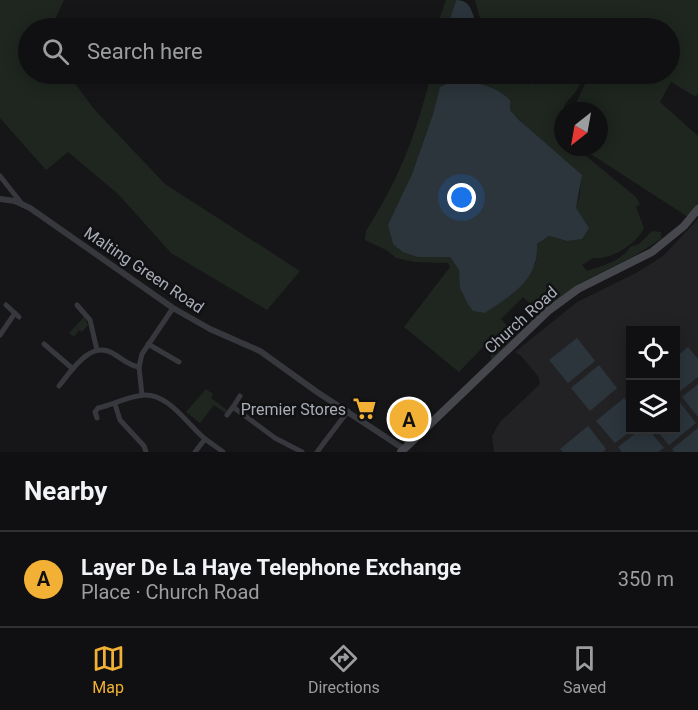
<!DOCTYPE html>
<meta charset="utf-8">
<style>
:root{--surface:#101012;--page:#19191b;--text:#f1f3f6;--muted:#9c9d9f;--line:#303032;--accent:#f2b134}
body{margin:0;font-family:Roboto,sans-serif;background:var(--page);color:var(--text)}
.controls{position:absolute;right:18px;bottom:18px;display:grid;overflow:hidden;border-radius:0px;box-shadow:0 3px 15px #0003}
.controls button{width:54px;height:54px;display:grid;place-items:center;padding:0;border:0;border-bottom:2px solid var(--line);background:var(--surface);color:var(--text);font:30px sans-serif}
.compass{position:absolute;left:554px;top:102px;width:54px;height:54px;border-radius:50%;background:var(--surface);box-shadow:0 3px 15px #0003;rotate:211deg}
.you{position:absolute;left:462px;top:198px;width:21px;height:21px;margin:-15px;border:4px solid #fff;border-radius:50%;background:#1a73e8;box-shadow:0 0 0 9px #1a73e833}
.badge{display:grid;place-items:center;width:39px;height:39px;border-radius:50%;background:var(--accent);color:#111;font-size:20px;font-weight:700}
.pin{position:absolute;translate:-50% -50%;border:3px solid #fff;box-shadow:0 2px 6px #0006}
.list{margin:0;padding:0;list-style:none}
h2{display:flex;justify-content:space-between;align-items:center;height:78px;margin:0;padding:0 24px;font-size:26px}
h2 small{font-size:20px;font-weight:400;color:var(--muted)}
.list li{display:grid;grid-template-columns:39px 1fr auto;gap:18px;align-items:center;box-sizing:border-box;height:96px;padding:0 24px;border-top:2px solid var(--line)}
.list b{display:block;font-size:22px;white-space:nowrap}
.list p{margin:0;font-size:20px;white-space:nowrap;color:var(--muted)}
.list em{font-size:20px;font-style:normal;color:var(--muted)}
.icon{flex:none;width:33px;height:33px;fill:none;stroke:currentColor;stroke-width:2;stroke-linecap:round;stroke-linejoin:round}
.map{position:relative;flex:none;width:698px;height:452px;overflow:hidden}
.search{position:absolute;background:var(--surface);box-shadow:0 3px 15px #0003;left:18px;right:18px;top:18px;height:66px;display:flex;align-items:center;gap:15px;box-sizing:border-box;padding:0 21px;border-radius:33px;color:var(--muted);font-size:22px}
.sheet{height:174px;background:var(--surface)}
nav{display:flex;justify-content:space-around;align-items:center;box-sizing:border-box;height:84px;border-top:2px solid var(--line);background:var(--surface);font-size:16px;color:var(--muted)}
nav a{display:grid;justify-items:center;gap:3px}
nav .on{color:var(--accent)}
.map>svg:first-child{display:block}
.built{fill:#222225;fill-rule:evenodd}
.green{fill:#1e261f}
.water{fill:#2c353c}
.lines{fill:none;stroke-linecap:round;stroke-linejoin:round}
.minor{stroke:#37383d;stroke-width:5}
.tertiary{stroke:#37383d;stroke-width:6}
.secondary{stroke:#45474d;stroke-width:8}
.labels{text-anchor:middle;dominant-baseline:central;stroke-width:5;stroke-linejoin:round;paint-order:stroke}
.street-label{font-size:16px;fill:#a8adb8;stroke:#111113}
.poi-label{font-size:16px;fill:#a8adb8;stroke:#111113;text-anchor:end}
</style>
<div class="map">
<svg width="698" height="452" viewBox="0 0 698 452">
<rect width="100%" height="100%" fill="#161618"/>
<path class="built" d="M698,219V452H494L492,436L500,422L540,384L538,376L521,356L515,352L577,302L636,273L663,256ZM630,330H676V430H630Z"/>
<g class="green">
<path d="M0,0H64L51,28H28V74H68L94,109L165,184L300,271L267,310L171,253L118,194L68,152L46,170L0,118Z"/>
<path d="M446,0H456L447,28H436Z"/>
<path d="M475,0H698V93L696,97L671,82L660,102L698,136V205L688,217L580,147H599V111H572L590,74H670V28H486L479,15Z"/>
<path d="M431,74H461L462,76L440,87L433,114L412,174L389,225L393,244L439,256L450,257L459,270L461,288L485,313L515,292L536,263L537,244L549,236L567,241L580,193L581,175L534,135L510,110L471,82L467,81L472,74H524L532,85L548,79L557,83H573L566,75L585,74L577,90L565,104L557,133L560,134L563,129V147H575L636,197L640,204L636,207L644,228C636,245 611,260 593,258L582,265L587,271C601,266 622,261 630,247L639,244L652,231L661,232V239L636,255L580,283L541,314L523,297L501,319L516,335L491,361V350L484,346L459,372L404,327L450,267L448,263L414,262L396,258L386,250L365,240L366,231C400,177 416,135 431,74Z"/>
<path d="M84,317L88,325L82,332L79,330L74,337L69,333Z"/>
<path d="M206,389L213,394L211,398L227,410L225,413L214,405L200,423L186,412Z"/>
</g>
<g class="water">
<path d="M456,0C473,0 472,16 478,28H447Z"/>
<path d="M461,74H472L467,81C484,85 496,87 510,100V110L519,120L582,175L576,208L589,228L582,239L567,241L549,236L537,244C537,250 537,258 535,263C528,287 504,300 485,313L473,311L468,304L460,288L459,270L450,257H418L403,252L393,244L388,225L412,174L433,114L440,87L462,76Z"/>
<path d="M524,74H570L566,75L574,84L557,83L548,79L532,85Z"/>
<path d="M577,338L595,361L568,383L549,360Z"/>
<path d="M688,347L698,359V377L679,392L676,388V357Z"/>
<path d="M599,365L617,388L590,411L571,388Z"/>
<path d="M698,384V417L682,397Z"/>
<path d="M624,398L630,406V430H632L615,443L596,421Z"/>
<path d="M678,400L696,423L669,445L656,430H676V402Z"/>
<path d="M588,426L606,449L603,452H563L560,449Z"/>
<path d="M698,428V452H674L672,449Z"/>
<path d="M640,430H649L664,448L658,452H622L618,447Z"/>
</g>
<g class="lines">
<g class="minor">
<path d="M0,176L22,204"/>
<path d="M6,305L19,317"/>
<path d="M77,305L90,320L97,350"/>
<path d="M0,335L15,313"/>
<path d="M44,344L73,369"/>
<path d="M148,344L179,362"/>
<path d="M59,386C72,370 91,339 114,354C124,360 128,365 139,367"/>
<path d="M142,395L139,367L142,354L173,308"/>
<path d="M240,396L233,407L275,438L302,452"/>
<path d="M115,404L120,420L144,446L146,452"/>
<path d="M227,415L233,407"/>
<path d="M97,418L95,412L98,408C112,405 129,396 144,395C169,394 187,424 204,438C210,443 217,447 223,452"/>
<path d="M195,452L205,439"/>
<path d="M317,452L348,411"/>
</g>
<path class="tertiary" d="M0,199L15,201L30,208L173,308L210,329L260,351L317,392L404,449"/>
<path class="secondary" d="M401,452L548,311L578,289L652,252L684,226L698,209"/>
</g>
<defs>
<symbol id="supermarket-bare" viewBox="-9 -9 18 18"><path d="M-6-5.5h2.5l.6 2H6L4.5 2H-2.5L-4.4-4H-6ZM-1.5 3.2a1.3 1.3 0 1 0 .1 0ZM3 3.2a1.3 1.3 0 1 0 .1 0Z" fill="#f2b134" stroke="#111113" stroke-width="2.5" paint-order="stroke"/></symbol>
</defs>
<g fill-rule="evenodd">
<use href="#supermarket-bare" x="348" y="392" width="33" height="33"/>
</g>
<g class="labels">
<g class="street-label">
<text transform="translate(144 270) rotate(34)">Malting Green Road</text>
<text transform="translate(521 320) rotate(-42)">Church Road</text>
</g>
<g class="poi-label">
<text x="346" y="409">Premier Stores</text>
</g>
</g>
</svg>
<div class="controls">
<button><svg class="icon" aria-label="locate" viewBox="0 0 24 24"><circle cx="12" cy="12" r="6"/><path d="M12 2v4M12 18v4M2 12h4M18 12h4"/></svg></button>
<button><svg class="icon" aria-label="layers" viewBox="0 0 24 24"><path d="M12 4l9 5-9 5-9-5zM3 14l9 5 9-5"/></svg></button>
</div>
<svg class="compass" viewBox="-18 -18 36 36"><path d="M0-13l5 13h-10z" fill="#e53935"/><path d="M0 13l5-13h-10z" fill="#9c9d9f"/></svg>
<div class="you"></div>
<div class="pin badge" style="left:409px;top:419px">A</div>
<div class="search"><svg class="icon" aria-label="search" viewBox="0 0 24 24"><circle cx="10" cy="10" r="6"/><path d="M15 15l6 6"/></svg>Search here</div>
</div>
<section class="sheet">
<h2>Nearby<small></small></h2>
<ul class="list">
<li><span class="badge">A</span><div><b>Layer De La Haye Telephone Exchange</b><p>Place · Church Road</p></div><em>350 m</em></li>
</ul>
</section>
<nav>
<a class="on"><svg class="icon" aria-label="map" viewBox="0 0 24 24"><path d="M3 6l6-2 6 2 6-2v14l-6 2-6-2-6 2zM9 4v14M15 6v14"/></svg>Map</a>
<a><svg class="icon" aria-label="directions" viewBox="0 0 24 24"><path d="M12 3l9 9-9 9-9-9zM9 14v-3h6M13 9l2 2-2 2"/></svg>Directions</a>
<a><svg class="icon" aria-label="saved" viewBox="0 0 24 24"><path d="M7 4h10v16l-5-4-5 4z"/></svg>Saved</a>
</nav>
